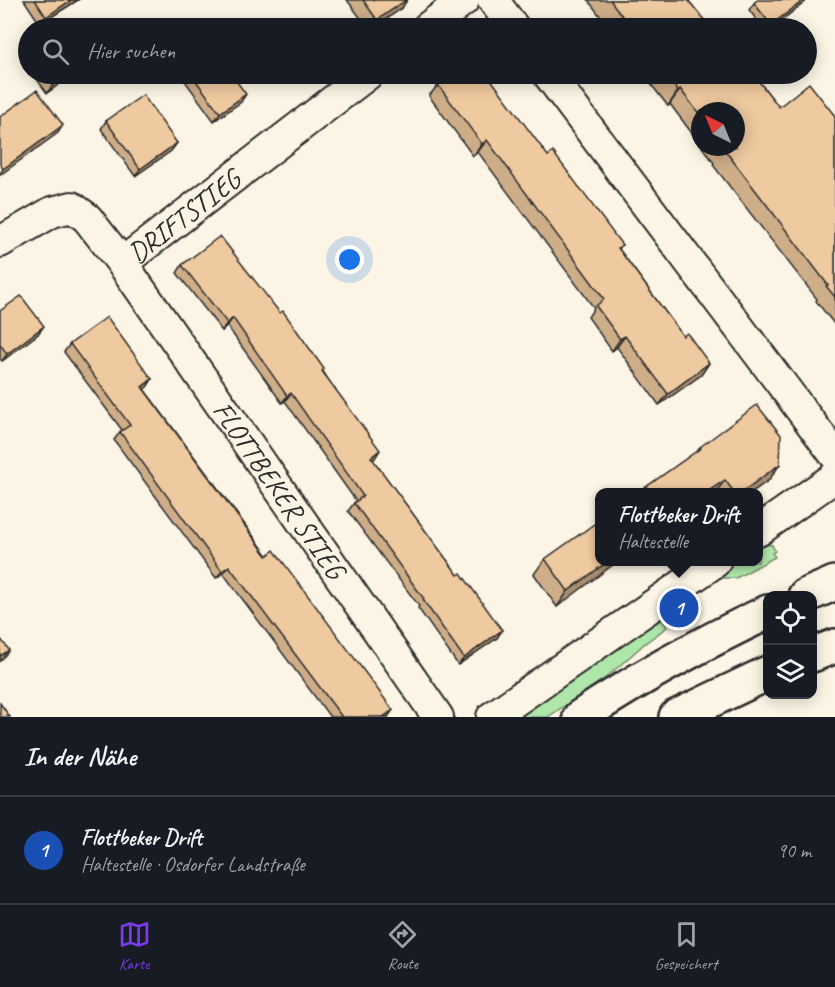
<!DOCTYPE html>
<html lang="de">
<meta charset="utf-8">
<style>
:root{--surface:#171b24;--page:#20242c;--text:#f1f3f6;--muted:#9ea1a6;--line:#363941;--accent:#7c3aed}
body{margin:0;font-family:Caveat,sans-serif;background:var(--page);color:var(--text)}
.controls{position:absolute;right:18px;bottom:18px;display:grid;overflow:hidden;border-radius:12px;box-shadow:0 3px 15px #0003}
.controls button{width:54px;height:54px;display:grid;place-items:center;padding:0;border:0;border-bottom:2px solid var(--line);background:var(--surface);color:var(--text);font:30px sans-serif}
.compass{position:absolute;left:691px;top:102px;width:54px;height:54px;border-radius:50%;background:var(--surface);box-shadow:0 3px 15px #0003;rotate:317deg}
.you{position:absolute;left:350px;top:260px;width:21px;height:21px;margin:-15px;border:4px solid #fff;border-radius:50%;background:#1a73e8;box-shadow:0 0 0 9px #1a73e833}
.badge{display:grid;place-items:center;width:39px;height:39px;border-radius:50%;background:var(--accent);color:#fff;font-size:20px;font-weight:700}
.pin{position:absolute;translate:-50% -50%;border:3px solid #fff;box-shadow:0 2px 6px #0006}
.popup{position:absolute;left:595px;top:488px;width:168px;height:78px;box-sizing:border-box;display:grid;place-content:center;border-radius:12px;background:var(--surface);filter:drop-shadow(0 2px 4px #0005);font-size:20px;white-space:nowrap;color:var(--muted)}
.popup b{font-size:22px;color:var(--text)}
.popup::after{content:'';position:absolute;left:50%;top:100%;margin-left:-12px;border:12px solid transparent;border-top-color:var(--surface)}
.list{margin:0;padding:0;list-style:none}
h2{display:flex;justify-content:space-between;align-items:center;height:78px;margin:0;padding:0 24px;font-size:26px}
h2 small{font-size:20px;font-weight:400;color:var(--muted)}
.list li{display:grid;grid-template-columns:39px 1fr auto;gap:18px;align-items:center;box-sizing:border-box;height:108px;padding:0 24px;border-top:2px solid var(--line)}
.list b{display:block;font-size:22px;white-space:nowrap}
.list p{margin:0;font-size:20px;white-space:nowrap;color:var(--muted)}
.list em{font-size:20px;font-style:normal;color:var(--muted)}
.icon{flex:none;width:33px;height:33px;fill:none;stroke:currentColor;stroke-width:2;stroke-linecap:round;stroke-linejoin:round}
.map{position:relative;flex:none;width:835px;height:717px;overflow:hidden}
.search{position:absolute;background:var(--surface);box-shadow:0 3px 15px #0003;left:18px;right:18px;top:18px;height:66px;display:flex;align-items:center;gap:15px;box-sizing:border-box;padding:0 21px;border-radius:33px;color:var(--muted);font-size:22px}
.sheet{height:186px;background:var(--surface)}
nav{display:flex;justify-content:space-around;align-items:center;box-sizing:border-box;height:84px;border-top:2px solid var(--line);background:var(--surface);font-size:16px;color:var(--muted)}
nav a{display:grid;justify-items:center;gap:3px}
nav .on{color:var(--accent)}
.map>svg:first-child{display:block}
.green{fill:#afe6a9;stroke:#6d886a;stroke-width:1.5}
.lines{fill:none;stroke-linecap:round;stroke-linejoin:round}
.minor-casing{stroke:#2b2b2b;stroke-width:34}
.primary-casing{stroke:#2b2b2b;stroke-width:38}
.minor{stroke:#fcf5e5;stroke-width:30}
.primary{stroke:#fcf5e5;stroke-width:33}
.wall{fill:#cead89;stroke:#2b2b2b;stroke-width:1.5}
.shaded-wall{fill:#a78d6f;stroke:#2b2b2b;stroke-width:1.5}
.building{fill:#efc99f;stroke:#2b2b2b;stroke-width:1.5}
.labels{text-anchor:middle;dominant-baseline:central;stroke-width:6;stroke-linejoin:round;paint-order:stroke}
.street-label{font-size:28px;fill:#2b2b2b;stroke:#fcf5e5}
</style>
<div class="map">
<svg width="835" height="717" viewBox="0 0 835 717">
<rect width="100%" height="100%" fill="#fcf5e5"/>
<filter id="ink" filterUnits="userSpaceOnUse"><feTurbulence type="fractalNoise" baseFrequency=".0167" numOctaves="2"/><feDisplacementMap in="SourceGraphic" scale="12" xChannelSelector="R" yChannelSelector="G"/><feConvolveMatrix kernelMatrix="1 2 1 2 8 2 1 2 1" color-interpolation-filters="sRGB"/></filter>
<g filter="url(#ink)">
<g class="green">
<path d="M759,544L772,545L775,551L772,553L775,557L736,578H717L667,606L731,562H758Z"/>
<path d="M658,614L667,627L644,644L608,676L548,717H515Z"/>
</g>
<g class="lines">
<defs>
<g id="minor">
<path d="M493,0L514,28"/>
<path d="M427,28L464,0"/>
<path d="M548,74L835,455"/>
<path id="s1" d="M0,242L52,212L72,207L87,218L122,263L368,74"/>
<path id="s2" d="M122,263L438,717"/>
<path d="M758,531L835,477"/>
<path d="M492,717L715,562"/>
</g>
<g id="primary">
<path d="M805,596L835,583"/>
<path d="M812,655L835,646"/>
<path d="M580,717C640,677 703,643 768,612"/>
<path d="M676,717L768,673"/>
</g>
</defs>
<use href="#minor" class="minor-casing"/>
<use href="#primary" class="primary-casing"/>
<use href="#minor" class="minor"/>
<use href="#primary" class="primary"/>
</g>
<g class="wall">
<path d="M24,0H78L40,24Z"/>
<path d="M347,0H407L402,8L373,28H368Z"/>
<path d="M588,0H688L708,25L717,28H609Z"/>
<path d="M754,3H804L771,28H763L749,10Z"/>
<path d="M33,74H73L47,93Z"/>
<path d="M180,74H231L241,102L214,121Z"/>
<path d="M643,74H753L779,107L835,116V325L816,301L817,299L713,165L714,163L702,147H736L700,111V144L670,104L668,106Z"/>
<path d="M438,85L548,156L622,245L619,249L683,336L709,363L701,375L659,405L617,347L612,351L588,317L594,308L478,152L473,156L429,96Z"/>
<path d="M106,121L177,143L171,151L135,176L101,129Z"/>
<path d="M182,265L323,371L375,458L373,460L458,575L502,630L497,638L458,665L418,608L419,606L348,511L354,503L356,501L285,401L282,403L227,326L222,331L177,273Z"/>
<path d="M0,311L38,334L2,361L0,359Z"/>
<path d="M70,344L152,379L147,387L144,389L388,717H330L223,573L216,578L114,440L120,432L122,430L64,352Z"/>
<path d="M700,447L780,464L769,480L752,492H639L697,451Z"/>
<path d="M545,559L600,561L557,607L534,574Z"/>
</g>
<g class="shaded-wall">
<path d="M71,0H78L40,24L46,17Z"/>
<path d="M406,0H407L402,8L373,28H372L377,20Z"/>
<path d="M804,0H807L804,3L771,28H769L771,25Z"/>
<path d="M68,74H73L47,93L53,85Z"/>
<path d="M680,89L670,104L668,106L678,91Z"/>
<path d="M246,94L241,102L214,121L220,113Z"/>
<path d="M63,125L58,133L0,175V173L3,169Z"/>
<path d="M487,140L478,152L473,156L482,144Z"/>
<path d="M177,143L171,151L135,176L140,169Z"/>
<path d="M233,318L227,326L222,331L227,323Z"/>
<path d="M44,326L38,334L2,361L7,354Z"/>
<path d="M625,336L617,347L612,351L620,339Z"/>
<path d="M709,363L701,375L659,405L668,394Z"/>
<path d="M152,379L147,387L137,394L142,387Z"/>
<path d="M291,393L285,401L282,403L287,396Z"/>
<path d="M380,450L375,458L365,465L371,457Z"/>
<path d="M780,464L769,480L752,492H742Z"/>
<path d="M725,480L716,492H707Z"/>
<path d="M608,561H618L557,607L568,591Z"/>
<path d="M229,566L223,573L216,578L222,571Z"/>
<path d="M502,630L497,638L458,665L464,658Z"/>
<path d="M9,650L2,659L0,661V656Z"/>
<path d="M393,710L388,717H383Z"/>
</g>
<g class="building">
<path d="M35,0H71L46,17Z"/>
<path d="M363,0H406L377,20Z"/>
<path d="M610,0H688L708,25L712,22L717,28H631Z"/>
<path d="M757,0H804L771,25L754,3Z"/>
<path d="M44,74H68L53,85Z"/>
<path d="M191,74H231L246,94L220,113Z"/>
<path d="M453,74H487L548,156L553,152L622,245L618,248L683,336L687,333L709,363L668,394L625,336L620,339L596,306L604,299L487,140L482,144L438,85Z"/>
<path d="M665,74H753L779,107L809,83L835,116V297L826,286L828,285L724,149L725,148L724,147H736V111H700V115L680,89L678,91Z"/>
<path d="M37,90L63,125L3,169L0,164V117Z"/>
<path d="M143,95L177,143L140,169L106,121Z"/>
<path d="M220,236L280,313L283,311L324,369L322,371L380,450L371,457L458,575L461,573L502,630L464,658L423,600L424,599L354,503L363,496L291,393L287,396L233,318L227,323L182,265Z"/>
<path d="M21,296L44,326L7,354L0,344V311Z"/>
<path d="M107,317L152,379L142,387L267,556L274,550L393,710L383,717H342L229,566L222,571L120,432L130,425L70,344Z"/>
<path d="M757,405L781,435L780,464L742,492H734L725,480L707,492H639L701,448L700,447Z"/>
<path d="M600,520V561H608L568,591L545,559Z"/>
<path d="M0,638L9,650L0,656Z"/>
<path d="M0,703L10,717H0Z"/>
</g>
</g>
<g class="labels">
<g class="street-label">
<text stroke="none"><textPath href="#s1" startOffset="234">DRIFTSTIEG</textPath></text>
<text stroke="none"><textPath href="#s2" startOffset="276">FLOTTBEKER STIEG</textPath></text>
</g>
</g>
</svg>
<div class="controls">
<button><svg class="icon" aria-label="locate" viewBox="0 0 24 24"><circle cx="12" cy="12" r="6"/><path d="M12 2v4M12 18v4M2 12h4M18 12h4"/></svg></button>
<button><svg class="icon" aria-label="layers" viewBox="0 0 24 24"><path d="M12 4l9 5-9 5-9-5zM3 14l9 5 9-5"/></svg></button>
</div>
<svg class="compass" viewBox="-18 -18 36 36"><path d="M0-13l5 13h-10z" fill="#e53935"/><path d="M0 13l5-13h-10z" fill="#9ea1a6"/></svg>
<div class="you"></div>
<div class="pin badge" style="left:679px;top:608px;background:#1a4fb4">1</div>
<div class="popup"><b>Flottbeker Drift</b>Haltestelle</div>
<div class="search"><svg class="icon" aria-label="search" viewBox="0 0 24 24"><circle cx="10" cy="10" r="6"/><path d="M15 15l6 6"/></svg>Hier suchen</div>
</div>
<section class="sheet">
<h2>In der Nähe<small></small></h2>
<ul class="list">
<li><span class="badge" style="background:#1a4fb4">1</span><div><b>Flottbeker Drift</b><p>Haltestelle · Osdorfer Landstraße</p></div><em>90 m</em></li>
</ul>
</section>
<nav>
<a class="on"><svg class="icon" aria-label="map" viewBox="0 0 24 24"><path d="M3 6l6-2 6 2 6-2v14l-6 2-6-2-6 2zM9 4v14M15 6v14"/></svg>Karte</a>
<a><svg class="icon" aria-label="directions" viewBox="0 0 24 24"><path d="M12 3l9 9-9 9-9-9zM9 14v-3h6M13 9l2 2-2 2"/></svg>Route</a>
<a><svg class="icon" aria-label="saved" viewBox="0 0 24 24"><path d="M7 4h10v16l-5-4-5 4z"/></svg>Gespeichert</a>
</nav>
